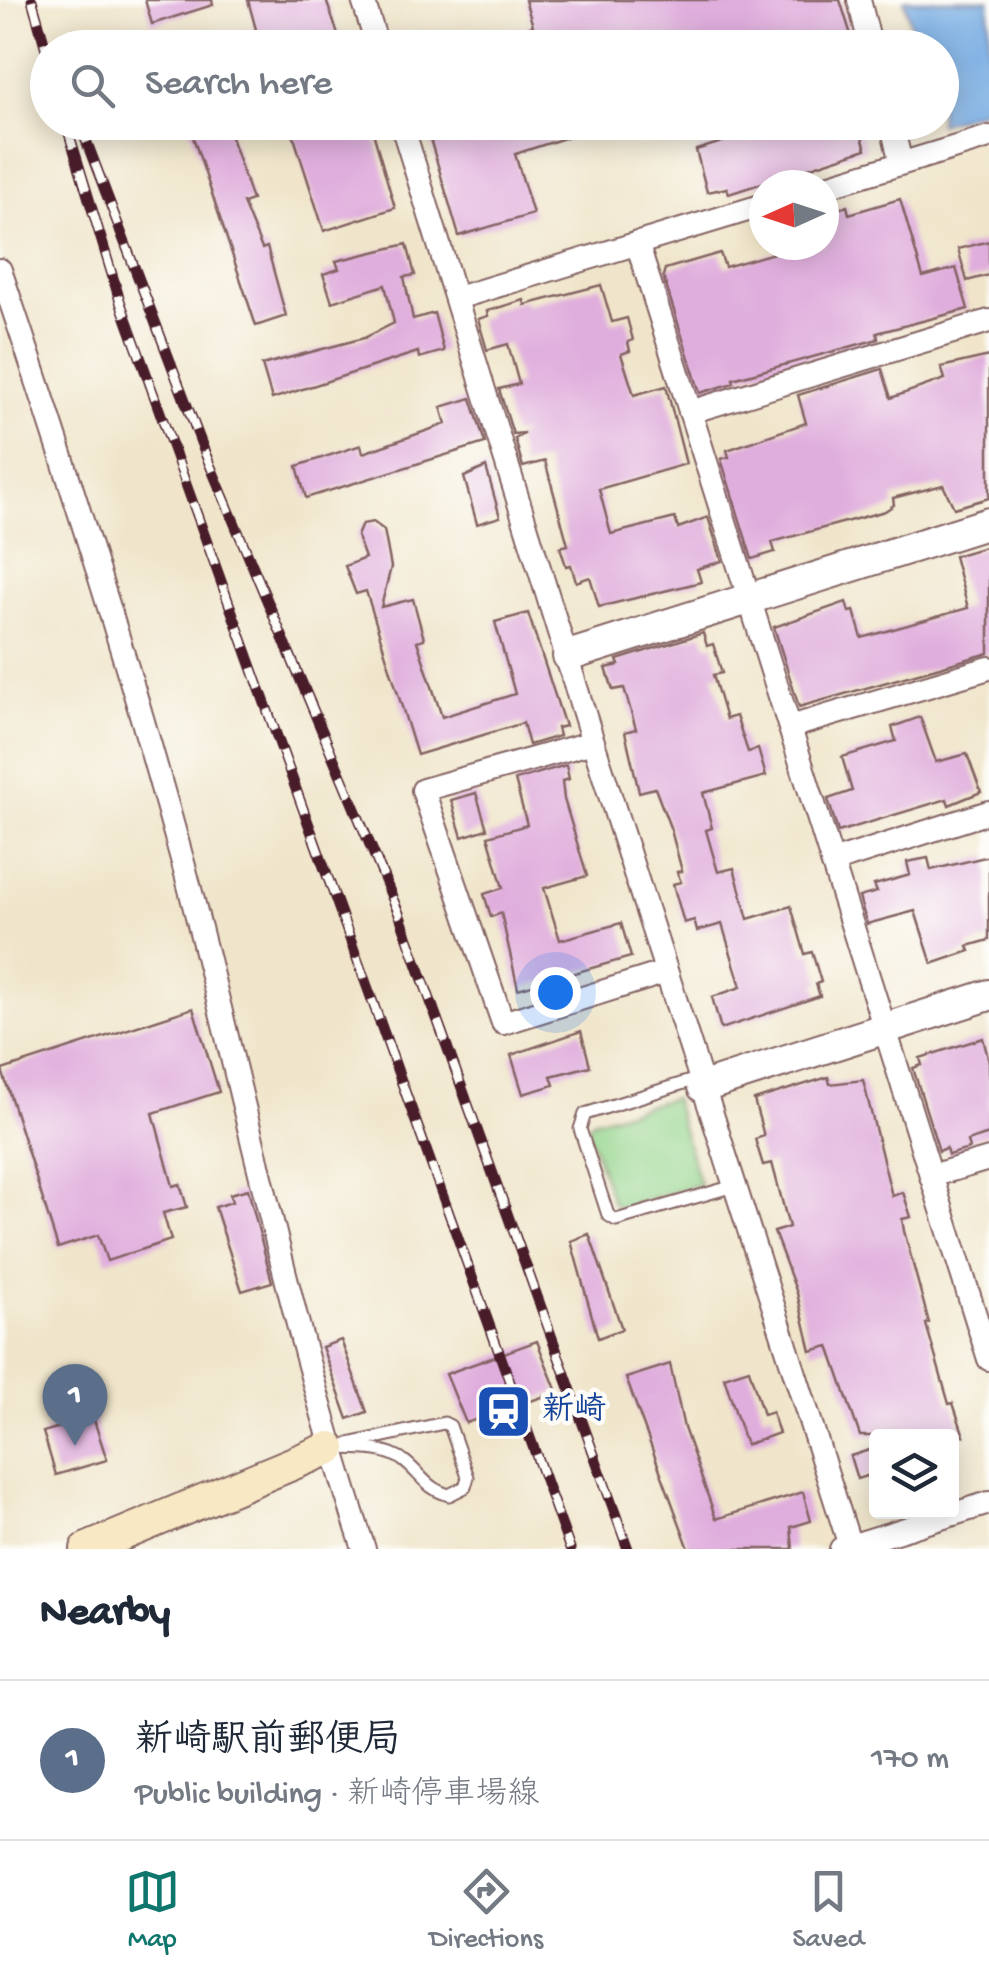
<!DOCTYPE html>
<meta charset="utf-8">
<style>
:root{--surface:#fff;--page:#f2f2f3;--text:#1f2937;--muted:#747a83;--line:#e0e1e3;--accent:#0f766e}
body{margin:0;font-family:"Gochi Hand","Klee One",sans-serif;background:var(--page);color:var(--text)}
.controls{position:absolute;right:30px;bottom:30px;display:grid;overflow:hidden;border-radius:10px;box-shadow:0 5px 25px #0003}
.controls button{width:90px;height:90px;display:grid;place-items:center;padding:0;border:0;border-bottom:2px solid var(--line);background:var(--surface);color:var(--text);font:50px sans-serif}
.compass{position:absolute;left:749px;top:170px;width:90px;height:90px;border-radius:50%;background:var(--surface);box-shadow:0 5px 25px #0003;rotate:267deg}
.you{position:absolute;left:555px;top:992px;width:35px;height:35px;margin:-25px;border:8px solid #fff;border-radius:50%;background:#1a73e8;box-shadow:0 0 0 15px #1a73e833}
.badge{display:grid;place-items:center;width:65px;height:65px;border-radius:50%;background:var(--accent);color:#fff;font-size:32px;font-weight:700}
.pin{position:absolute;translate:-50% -82px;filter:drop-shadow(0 2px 5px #0008)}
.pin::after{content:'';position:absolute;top:52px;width:35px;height:30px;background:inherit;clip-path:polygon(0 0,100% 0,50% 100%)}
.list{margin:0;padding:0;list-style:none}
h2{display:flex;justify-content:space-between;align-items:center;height:130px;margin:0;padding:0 40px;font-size:42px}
h2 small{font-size:32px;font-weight:400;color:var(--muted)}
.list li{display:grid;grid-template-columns:65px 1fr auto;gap:30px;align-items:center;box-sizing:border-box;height:160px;padding:0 40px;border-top:2px solid var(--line)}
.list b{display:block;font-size:38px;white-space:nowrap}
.list p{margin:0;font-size:32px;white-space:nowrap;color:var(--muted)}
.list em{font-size:32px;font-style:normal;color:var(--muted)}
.icon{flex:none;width:55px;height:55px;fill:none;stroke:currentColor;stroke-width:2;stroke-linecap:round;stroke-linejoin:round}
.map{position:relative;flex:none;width:989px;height:1549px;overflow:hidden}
.search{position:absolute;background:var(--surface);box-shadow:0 5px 25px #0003;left:30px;right:30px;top:30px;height:110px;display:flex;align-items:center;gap:25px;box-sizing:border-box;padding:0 35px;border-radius:55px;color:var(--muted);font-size:38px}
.sheet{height:290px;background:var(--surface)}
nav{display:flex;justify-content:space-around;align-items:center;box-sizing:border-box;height:140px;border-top:2px solid var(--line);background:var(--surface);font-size:28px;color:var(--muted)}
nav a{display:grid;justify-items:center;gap:5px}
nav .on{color:var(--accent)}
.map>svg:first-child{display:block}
.green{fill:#93d48b;stroke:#6e7a5b;stroke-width:2.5}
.water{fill:#75aae2;stroke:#606486;stroke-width:2.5}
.building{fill:#e0aedd}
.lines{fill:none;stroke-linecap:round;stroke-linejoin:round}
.service-casing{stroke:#846463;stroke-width:15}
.minor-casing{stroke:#846463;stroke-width:26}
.tertiary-casing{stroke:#846463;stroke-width:34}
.secondary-casing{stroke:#846463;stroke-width:36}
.service{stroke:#fff;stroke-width:11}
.minor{stroke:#fff;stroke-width:22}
.tertiary{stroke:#fff;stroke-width:30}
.secondary{stroke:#f8e8c3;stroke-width:32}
.rail-casing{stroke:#4a1f2b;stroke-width:11}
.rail{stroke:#fdfcf7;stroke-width:8;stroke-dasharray:22;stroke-linecap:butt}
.labels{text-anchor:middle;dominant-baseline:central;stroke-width:9;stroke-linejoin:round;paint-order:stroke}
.transit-label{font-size:32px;font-weight:bold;fill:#164399;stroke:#fdfcf7;text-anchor:start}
</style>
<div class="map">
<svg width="989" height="1549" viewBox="0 0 989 1549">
<rect width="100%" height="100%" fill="#fdfcf7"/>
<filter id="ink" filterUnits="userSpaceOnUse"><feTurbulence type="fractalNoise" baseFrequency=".01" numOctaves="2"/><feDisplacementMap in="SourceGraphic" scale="20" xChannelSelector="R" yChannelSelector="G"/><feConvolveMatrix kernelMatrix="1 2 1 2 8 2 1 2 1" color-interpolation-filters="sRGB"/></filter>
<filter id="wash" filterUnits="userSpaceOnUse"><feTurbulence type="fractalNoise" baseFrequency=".0048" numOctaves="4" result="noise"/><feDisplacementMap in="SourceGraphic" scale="40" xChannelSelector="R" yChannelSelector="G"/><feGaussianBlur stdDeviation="2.25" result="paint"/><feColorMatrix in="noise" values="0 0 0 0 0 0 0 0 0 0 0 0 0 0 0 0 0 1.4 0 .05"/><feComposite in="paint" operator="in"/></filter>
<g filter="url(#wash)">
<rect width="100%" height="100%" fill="#f0e5ca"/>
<path class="green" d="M673,1098L700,1184L620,1208L613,1204L587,1129L592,1121Z"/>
<path class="water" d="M904,0H989V108L939,124L942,48L917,47Z"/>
<g id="blocks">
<g class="building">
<path d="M145,0H212L213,5L152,24Z"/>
<path d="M248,0H326L343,48H261Z"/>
<path d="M525,0H840L855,48H481L480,43L533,26Z"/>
<path d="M188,122H226L252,200L243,203L262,249L267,247L286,316L256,326Z"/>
<path d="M289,122H370L395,208L324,231Z"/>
<path d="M425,122H598L599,127L515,154L533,214L459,236Z"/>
<path d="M786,122H857L866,149L729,194L727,188L707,192L696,150Z"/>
<path d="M900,199L923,277L956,268L968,309L877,333L878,339L733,379L734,383L700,393L663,276L665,269L720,253L725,267L802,245H824V213L847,206L849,214Z"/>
<path d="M989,241V275L967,281L958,249Z"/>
<path d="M407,244L415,275L404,277L413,319L434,313L444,351L419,358L418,352L272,399L262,365L364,338L394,323L385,285L332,302L323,274L339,269L336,261Z"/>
<path d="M601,285L612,322L627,318L633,340L628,342L630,351L621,354L634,395L666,386L686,464L599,489L611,534L675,518L678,528L708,517L722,561L697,569L701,582L599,607L590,577L576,582L571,565L566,566L560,547L568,545L545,461L523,467L515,439L525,433L513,434L499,389L519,384L508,344L487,350L478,319L488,316L487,311L524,300L525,305Z"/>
<path d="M989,356V498L954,508L943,485L893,498L894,505L885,511L772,542L775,552L752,559L721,459L729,457L727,450L806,423L798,395L882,369L891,398L945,379L941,367Z"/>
<path d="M471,398L485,443L306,498L297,466L361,445L363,453L446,424L441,407Z"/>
<path d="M486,467L500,517L477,524L464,477Z"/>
<path d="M373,522L384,530L391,567L381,607L413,599L424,639L417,641L442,717L515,694L495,622L528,613L565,726L557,728L559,736L529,745L523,723L417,755L366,591L356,594L345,566L365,558L357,536L362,524Z"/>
<path d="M989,546V653L799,707L774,627L846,602L849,612L854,611L862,638L968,608L954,556Z"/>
<path d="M703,633L707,646L713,644L722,673L713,675L726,719L736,716L748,752L758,749L766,776L703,793L712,828L706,830L718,872L734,868L748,919L791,906L805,954L812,952L821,982L816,984L820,996L721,1029L712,997L741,987L722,924L697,931L694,920L684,923L673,884L681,882L677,872L682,871L671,830L655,788L639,792L625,732L636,729L624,688L613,690L606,668L619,665L617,660Z"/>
<path d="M920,717L936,762L967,754L981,792L949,805L947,799L838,832L828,799L852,791L842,757L896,741L892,727Z"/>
<path d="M566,765L569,779L562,781L564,799L587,876L544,888L560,940L621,923L631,957L518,989L501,913L491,917L484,894L503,888L488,836L527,825L515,780Z"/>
<path d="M476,793L487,829L462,837L451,800Z"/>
<path d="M989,856V940L968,946L970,951L932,964L915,911L867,924L859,897L877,892L874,885L910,875L907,862L928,858L931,870Z"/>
<path d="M193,1008L219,1092L153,1113L173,1186L180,1184L187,1207L163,1213L171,1240L107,1261L98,1235L58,1248L2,1070Z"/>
<path d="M581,1031L590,1066L551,1076L554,1085L523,1094L511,1055Z"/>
<path d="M983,1038L989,1062V1134L967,1141L969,1149L948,1155L946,1148L939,1151L913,1068L922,1065L920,1058Z"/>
<path d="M828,1077L830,1084L863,1080L892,1196L903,1192L911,1217L902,1219L904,1231L929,1323L926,1324L949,1404L953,1403L964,1436H860L829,1346L811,1351L797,1293L774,1232L789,1227L772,1163L763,1165L755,1139L764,1136L754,1100Z"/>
<path d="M248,1189L272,1282L242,1291L215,1207L232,1202L230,1194Z"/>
<path d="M589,1234L622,1329L598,1338L571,1241Z"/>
<path d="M341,1340L367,1412L348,1419L322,1347Z"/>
<path d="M537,1341L557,1392L466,1423L446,1374Z"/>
<path d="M670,1364L684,1428L716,1519L803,1492L811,1521L791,1527L793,1549H689L626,1378Z"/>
<path d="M749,1369L763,1415L772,1412L779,1433L746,1445L724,1377Z"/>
<path d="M93,1417L107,1460L56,1475L43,1432Z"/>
<path d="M876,1448V1473L857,1479L850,1456Z"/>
</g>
</g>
</g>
<g filter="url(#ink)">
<use href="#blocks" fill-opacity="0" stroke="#846463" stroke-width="2.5"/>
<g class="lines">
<defs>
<g id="service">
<path d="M700,1078L585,1114L580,1129L608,1215L616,1220L734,1186"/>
<path d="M444,1423L450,1426L468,1477L465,1487L449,1495C425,1488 422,1475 404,1461C386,1446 353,1449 330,1448Z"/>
</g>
<g id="minor">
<path d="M363,0L378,48"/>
<path d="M859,0L871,48"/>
<path d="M401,122L593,742L851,1549"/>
<path d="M891,122L901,163"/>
<path d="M824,187L989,137"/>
<path d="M637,243L989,1359"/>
<path d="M0,270C67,468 130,668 185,870C245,1096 290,1327 364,1549"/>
<path d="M457,298L764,205"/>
<path d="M690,412L989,321"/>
<path d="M790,727L989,668"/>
<path d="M593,742L423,790L503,1023L666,972"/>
<path d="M832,862L989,812"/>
<path d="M931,1176L989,1159"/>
<path d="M841,1549L989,1503"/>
</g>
<g id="tertiary">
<path d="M568,656L989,523"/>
<path d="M703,1087L989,995"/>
</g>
<path id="secondary" d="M87,1549L330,1448"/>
</defs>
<use href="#service" class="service-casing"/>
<use href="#minor" class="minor-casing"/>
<use href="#tertiary" class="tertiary-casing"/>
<use href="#secondary" class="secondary-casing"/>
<use href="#service" class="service"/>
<use href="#minor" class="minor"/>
<use href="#tertiary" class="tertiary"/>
<use href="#secondary" class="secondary"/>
<defs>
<g id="rail">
<path d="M32,0L48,56"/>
<path d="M79,122L205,453L400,916L628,1549"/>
<path d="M67,127L121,304L570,1549"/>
</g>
</defs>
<use href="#rail" class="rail-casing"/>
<use href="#rail" class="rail"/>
</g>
</g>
<defs>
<symbol id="station-square" viewBox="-11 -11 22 22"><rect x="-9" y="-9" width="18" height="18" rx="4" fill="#1a4fb4" stroke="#fdfcf7"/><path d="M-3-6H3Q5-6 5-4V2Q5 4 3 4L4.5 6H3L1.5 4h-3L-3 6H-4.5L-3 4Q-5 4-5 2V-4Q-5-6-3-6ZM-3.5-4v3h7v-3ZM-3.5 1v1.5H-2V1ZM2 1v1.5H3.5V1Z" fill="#fff"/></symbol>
</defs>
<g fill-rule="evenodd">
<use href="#station-square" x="472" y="1380" width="63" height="63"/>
</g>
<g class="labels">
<g class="transit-label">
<text x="542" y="1412">新崎</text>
</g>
</g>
</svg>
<div class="controls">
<button><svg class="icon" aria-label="layers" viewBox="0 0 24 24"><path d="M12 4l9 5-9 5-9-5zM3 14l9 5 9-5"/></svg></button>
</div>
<svg class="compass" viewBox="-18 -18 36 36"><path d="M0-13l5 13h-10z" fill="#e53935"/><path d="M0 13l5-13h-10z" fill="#747a83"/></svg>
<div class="you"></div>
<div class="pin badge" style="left:75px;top:1446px;background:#5c6f8a">1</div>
<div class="search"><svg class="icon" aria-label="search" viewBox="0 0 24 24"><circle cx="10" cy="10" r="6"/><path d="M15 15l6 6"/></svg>Search here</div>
</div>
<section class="sheet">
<h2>Nearby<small></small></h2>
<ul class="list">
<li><span class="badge" style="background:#5c6f8a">1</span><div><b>新崎駅前郵便局</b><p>Public building · 新崎停車場線</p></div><em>170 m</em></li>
</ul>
</section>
<nav>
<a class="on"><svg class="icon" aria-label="map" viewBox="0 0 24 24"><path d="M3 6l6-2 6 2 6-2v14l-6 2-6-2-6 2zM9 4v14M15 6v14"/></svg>Map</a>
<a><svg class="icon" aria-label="directions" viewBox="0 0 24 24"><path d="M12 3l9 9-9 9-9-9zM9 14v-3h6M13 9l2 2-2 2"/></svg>Directions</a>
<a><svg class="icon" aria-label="saved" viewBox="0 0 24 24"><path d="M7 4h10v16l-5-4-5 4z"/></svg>Saved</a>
</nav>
